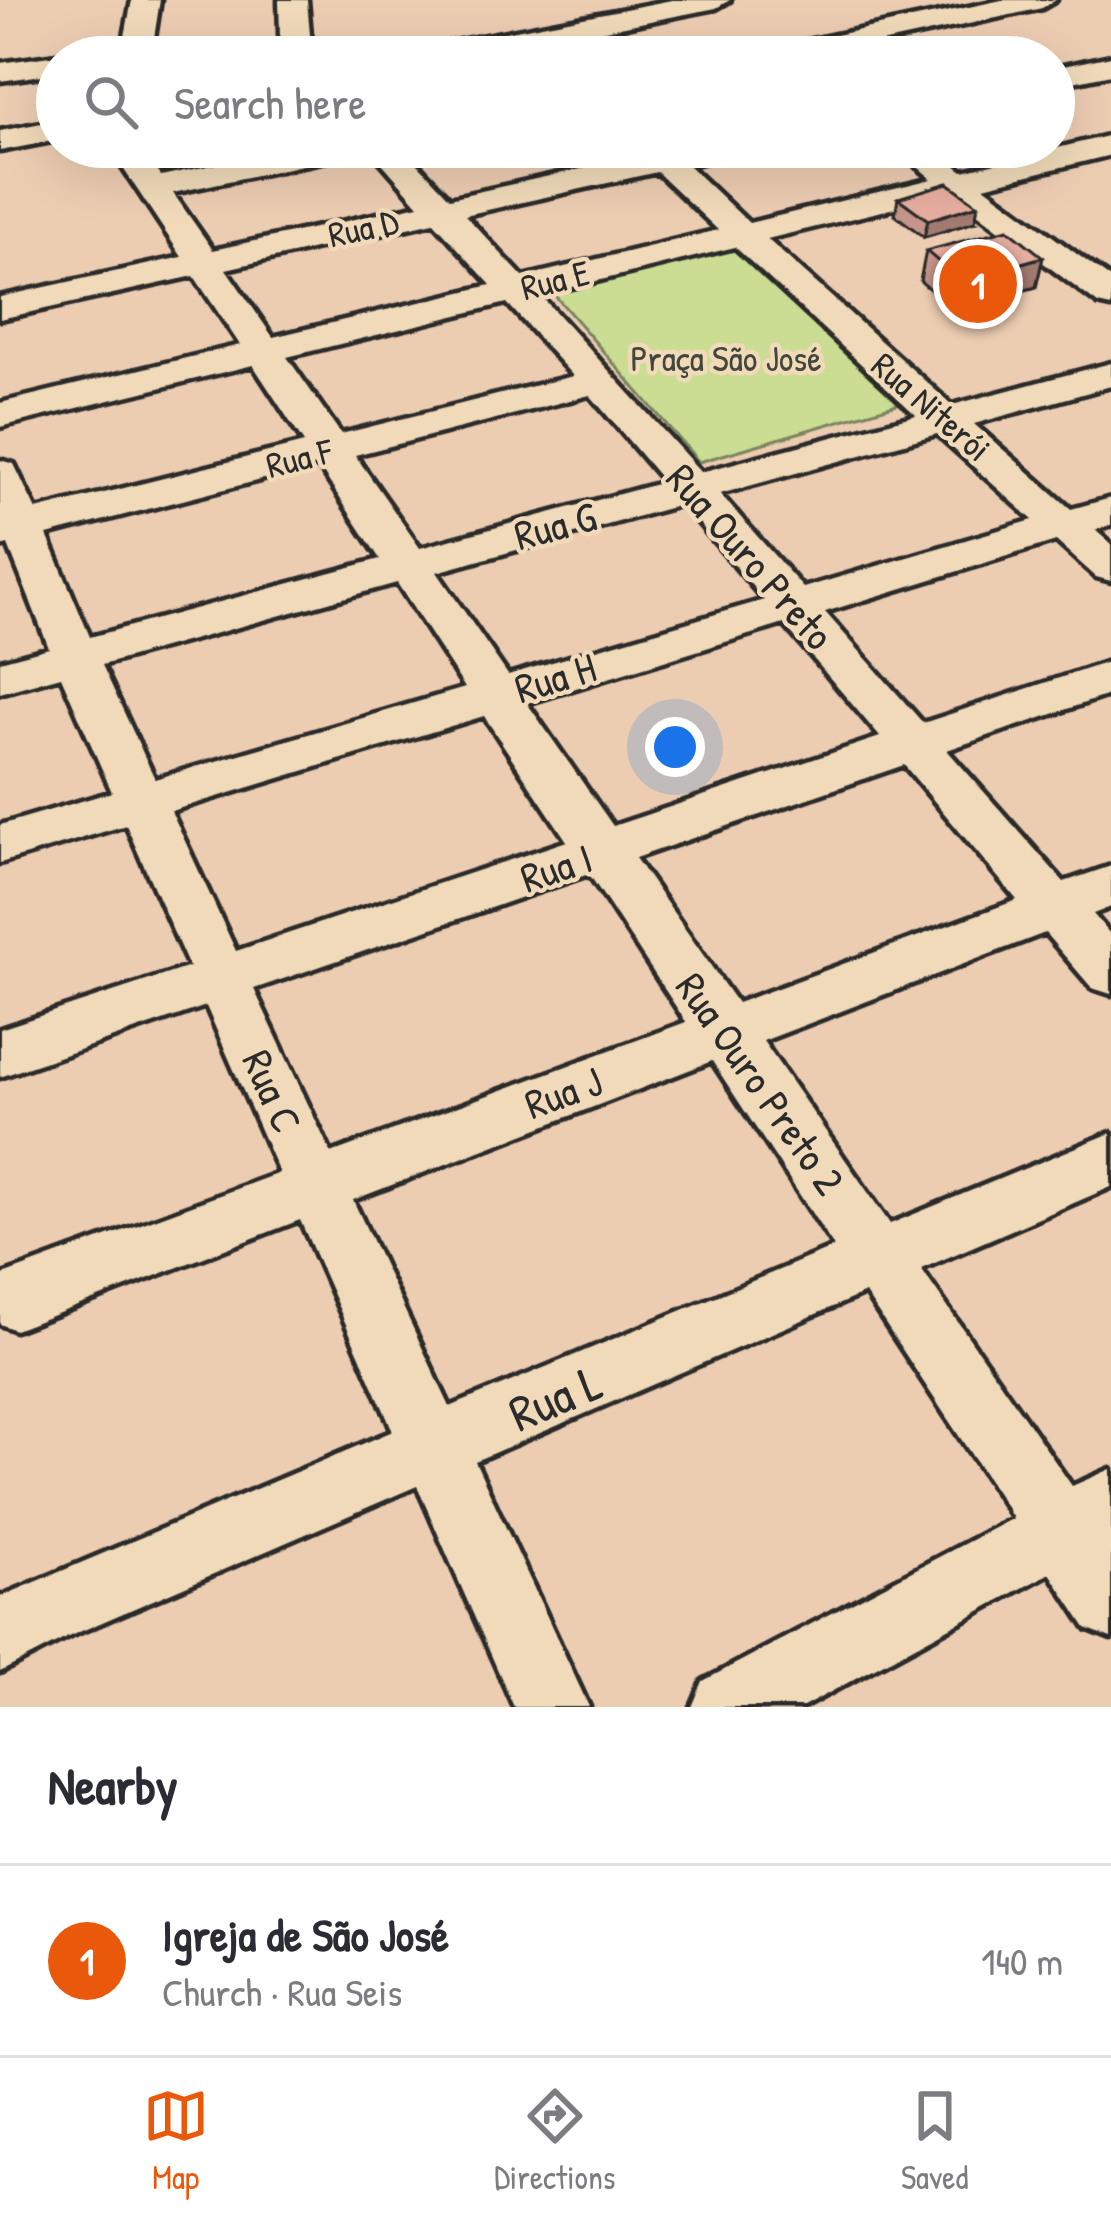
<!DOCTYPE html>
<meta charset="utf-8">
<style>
:root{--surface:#fff;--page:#f7f7f7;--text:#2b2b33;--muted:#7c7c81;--line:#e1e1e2;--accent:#ea580c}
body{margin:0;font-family:"Patrick Hand",sans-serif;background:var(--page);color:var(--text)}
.you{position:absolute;left:675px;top:747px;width:42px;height:42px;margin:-30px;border:9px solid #fff;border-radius:50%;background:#1a73e8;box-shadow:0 0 0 18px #1a73e833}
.badge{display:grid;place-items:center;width:78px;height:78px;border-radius:50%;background:var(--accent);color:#fff;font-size:39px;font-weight:700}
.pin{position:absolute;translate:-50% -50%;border:6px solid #fff;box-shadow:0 3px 12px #0006}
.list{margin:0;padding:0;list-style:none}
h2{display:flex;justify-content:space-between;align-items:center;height:156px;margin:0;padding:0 48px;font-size:51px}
h2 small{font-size:39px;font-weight:400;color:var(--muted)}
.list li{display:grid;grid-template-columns:78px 1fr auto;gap:36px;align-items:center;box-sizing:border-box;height:192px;padding:0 48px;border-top:3px solid var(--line)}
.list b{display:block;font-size:45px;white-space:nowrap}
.list p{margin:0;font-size:39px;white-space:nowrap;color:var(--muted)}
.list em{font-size:39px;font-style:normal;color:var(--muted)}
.icon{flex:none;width:66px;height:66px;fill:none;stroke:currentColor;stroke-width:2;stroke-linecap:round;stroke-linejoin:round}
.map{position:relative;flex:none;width:1111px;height:1707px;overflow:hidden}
.search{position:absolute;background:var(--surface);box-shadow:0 12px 48px #0002;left:36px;right:36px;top:36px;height:132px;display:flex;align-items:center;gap:30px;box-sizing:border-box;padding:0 42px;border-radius:66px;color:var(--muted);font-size:45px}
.sheet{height:348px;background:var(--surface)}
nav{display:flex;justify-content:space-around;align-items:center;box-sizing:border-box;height:168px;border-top:3px solid var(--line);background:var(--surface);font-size:33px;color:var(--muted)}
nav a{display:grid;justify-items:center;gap:6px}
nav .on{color:var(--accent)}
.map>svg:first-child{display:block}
.green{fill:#cadd92;stroke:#7a845e;stroke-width:3}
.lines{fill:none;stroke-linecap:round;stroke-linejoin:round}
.minor-casing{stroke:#2b2b2b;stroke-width:9}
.minor{fill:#f0dab9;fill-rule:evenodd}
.wall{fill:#c7968a;stroke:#2b2b2b;stroke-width:3}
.shaded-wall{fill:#a27a70;stroke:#2b2b2b;stroke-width:3}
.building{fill:#e7aea0;stroke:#2b2b2b;stroke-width:3}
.labels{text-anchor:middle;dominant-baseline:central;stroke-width:9;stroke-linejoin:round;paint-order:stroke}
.far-street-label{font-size:36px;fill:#2b2b2b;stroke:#f0dab9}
.far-park-label{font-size:36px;fill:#43463a;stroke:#f0dab9}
.street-label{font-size:42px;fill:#2b2b2b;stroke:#f0dab9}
.near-street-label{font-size:51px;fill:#2b2b2b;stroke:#f0dab9}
</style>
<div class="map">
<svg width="1111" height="1707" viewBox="0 0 1111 1707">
<rect width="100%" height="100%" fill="#edcdb2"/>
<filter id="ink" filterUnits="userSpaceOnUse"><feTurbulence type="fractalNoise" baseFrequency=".00833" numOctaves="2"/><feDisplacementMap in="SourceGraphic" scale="24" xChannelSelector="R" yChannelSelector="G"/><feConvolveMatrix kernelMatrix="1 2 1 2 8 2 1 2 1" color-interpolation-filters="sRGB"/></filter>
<g filter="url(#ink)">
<path class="green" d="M739,244L904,402L699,462L551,291Z"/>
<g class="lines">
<defs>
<g id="minor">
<path d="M132,0H160L151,57H121Z"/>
<path d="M279,0H307L310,35L323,57H293L280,35Z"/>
<path d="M672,0H730L716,8L469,57H408L423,48Z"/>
<path d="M1002,0H1056L1042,8L816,57H759L774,48Z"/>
<path d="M57,55L65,57H57V73L0,81V63Z"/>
<path d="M1111,56V74L1054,86V68Z"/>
<path d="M57,120V140L0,151V131Z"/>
<path d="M1111,135V155L984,186L1111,279V307L1098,304L952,194L767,239L952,405L1111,363V386L974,424L1071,509L1111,498V525L1095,530L1111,544V581L1096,577L1056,541L825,612L923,723L1111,661V694L947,750L1064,882L1111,866V907L1093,914L1111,935V994L1092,988L1045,933L763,1041L890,1224L1111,1133V1187L921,1269L1072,1486L1111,1469V1638L1086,1628L1050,1573L803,1707H692L703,1681L1013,1518L865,1293L475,1461L589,1707H514L417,1486L70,1636L0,1672V1597L393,1431L300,1220L15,1330L0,1324V1276L279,1173L206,1006L0,1077V1029L189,967L126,825L0,863V825L112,792L61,676L0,693V661L49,648L8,545L0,547V460L14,464L36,510L304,443L253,365L0,427V403L240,345L194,276L0,319V297L182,257L109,147H141L161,176L297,147H359L354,154L173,193L213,250L419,205L368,147H402L450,198L640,156L633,147H743L738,154L688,165L749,223L932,179L894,147H931L963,171ZM657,172L718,230L523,277L465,215ZM434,222L491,285L273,337L226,269ZM735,247L916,415L701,472L540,295ZM507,303L573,376L341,434L287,357ZM590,395L664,482L420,548L355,455ZM937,434L1033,520L803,588L720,494ZM318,465L380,559L90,637L47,535ZM683,504L764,600L508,675L437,572ZM397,583L465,688L155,779L102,665ZM784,624L880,737L613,826L527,703ZM484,716L567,841L236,951L171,811ZM904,765L1017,900L737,1003L635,858ZM589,874L686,1022L331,1153L254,989ZM712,1061L834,1247L450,1407L353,1200Z"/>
</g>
</defs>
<use href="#minor" class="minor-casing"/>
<use href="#minor" class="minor"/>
</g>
<g class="wall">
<path d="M898,198L975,222L924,237L895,215Z"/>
<path d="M926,251L1043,257L1036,287L954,310L920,281Z"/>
</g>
<g class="shaded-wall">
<path d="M978,205L975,222L924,237L928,220Z"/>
<path d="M1043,257L1036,287L954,310L960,280Z"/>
</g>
<g class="building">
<path d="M948,183L978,205L928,220L898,198Z"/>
<path d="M1008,229L1043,257L960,280L926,251Z"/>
</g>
</g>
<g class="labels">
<g class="far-street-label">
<text transform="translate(363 227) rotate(-12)">Rua D</text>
<text transform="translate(555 279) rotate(-14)">Rua E</text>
<text transform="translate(932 406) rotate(41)">Rua Niterói</text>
<text transform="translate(299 457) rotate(-14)">Rua F</text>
</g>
<g class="far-park-label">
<text x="726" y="357">Praça São José</text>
</g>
<g class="street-label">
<text transform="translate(555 525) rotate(-15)">Rua G</text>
<text transform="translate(751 556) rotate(49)">Rua Ouro Preto</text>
<text transform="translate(555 677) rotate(-17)">Rua H</text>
<text transform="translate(556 867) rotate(-19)">Rua I</text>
<text transform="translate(761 1083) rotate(55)">Rua Ouro Preto 2</text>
<text transform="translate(273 1091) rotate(66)">Rua C</text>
<text transform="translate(563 1092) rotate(-20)">Rua J</text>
</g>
<g class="near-street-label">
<text transform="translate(555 1397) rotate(-23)">Rua L</text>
</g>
</g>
</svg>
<div class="you"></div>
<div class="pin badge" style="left:978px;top:284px">1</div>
<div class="search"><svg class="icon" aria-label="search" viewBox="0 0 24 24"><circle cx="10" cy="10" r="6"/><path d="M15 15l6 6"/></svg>Search here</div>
</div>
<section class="sheet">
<h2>Nearby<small></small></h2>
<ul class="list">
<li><span class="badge">1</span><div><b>Igreja de São José</b><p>Church · Rua Seis</p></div><em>140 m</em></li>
</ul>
</section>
<nav>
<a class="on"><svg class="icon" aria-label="map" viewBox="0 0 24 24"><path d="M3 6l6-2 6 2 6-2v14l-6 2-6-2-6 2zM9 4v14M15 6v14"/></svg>Map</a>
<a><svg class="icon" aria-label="directions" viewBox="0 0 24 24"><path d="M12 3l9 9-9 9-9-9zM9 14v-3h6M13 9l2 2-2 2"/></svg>Directions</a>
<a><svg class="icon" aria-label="saved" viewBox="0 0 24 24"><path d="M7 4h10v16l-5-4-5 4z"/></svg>Saved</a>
</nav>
